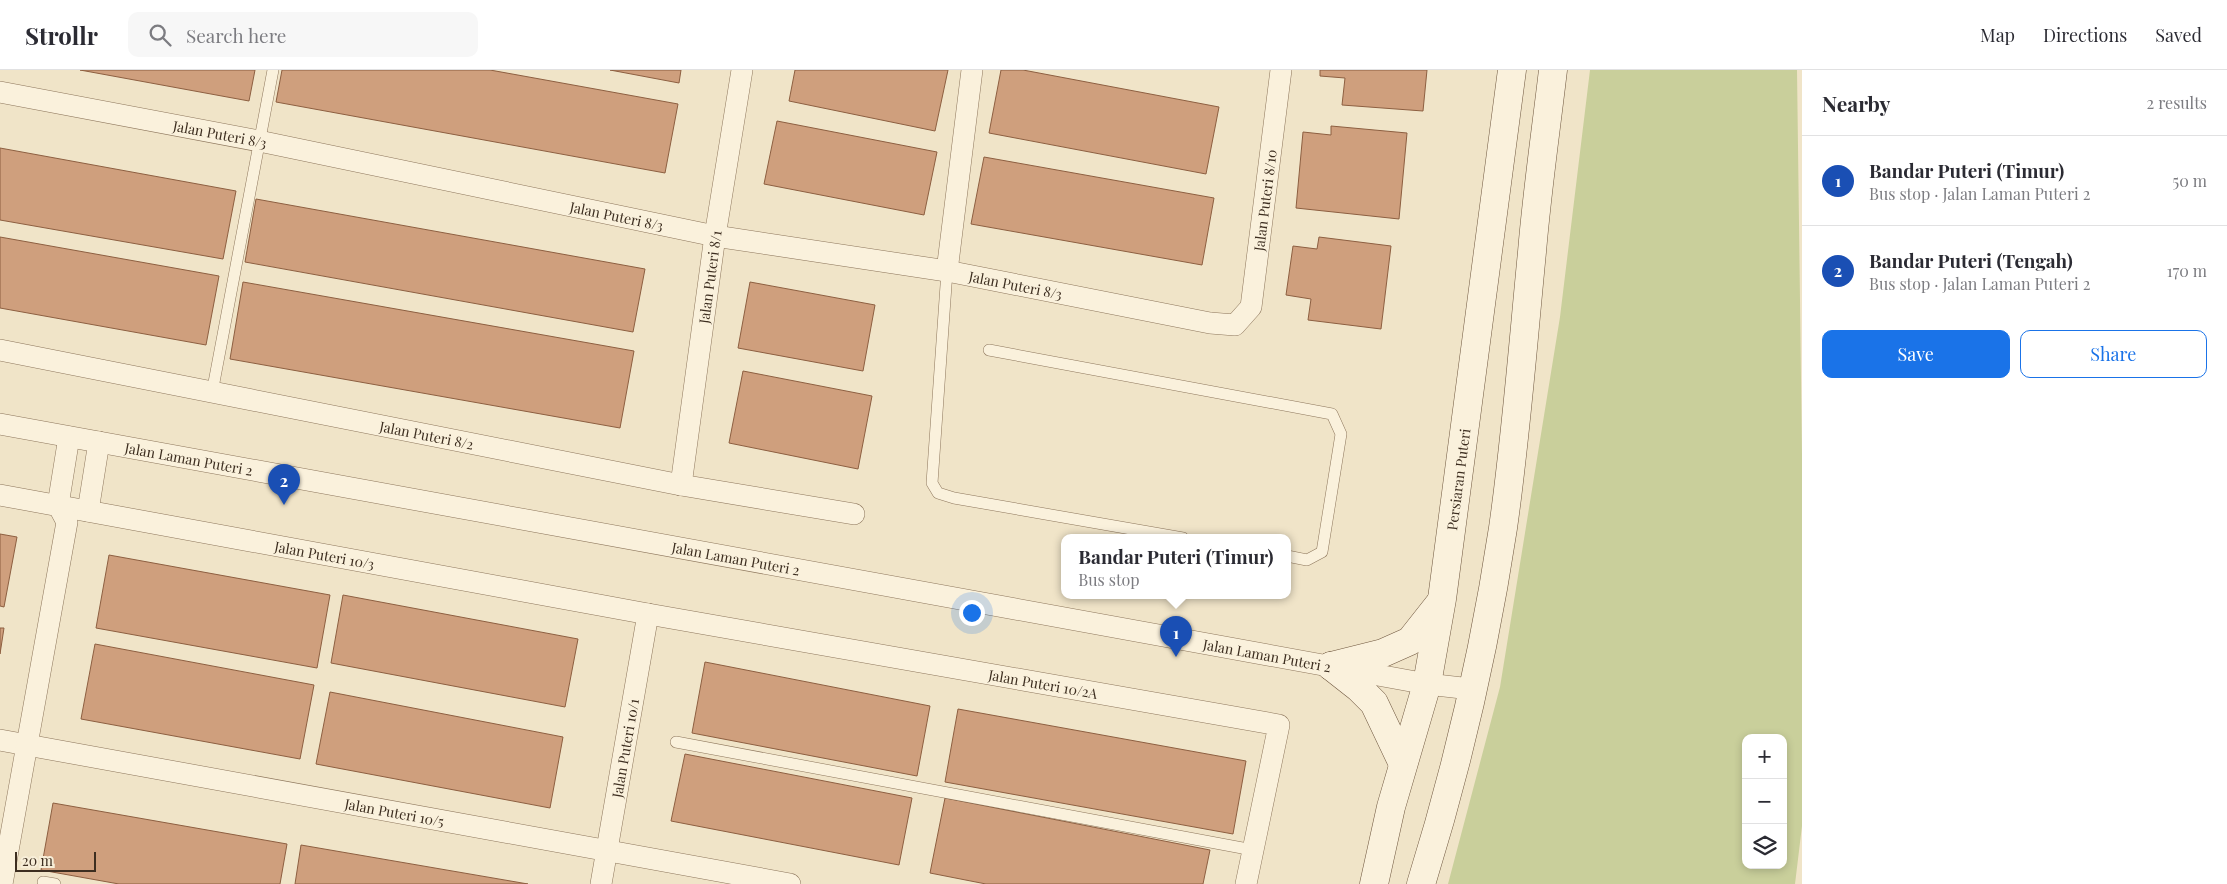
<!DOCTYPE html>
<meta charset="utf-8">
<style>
:root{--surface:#fff;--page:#f7f7f7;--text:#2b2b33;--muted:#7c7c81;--line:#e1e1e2;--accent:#1a73e8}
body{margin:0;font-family:"Playfair Display",serif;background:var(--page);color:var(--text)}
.controls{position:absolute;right:15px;bottom:15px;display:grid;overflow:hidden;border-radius:10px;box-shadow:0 2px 8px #0003}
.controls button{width:45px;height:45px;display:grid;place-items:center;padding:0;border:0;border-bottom:1px solid var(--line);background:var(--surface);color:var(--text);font:25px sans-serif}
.scale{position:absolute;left:15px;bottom:12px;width:81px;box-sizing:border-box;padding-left:5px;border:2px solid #3d2e20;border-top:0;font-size:14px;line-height:18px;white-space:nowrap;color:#3d2e20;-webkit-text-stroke:4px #f7eed8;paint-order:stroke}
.you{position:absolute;left:971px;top:542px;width:18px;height:18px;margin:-12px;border:4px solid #fff;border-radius:50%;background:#1a73e8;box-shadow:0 0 0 8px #1a73e833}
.badge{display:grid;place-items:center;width:32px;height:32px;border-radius:50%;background:var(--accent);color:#fff;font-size:16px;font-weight:700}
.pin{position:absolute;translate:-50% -41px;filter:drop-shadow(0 1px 2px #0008)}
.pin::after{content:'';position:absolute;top:26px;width:18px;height:15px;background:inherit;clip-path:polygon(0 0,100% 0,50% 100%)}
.popup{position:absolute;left:1061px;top:464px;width:230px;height:65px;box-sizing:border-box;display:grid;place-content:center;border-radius:10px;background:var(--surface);filter:drop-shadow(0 1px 4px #0005);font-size:16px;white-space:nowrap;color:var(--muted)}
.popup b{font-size:19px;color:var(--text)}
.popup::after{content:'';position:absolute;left:50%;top:100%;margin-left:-10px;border:10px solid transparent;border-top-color:var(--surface)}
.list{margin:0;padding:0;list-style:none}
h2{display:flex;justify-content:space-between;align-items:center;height:65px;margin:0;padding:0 20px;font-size:21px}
h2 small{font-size:16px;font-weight:400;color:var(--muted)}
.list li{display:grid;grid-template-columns:32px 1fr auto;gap:15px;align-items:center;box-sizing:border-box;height:90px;padding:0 20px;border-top:1px solid var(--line)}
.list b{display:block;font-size:19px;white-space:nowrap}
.list p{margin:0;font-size:16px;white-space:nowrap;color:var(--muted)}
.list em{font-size:16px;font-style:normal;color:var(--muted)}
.actions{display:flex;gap:10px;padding:15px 20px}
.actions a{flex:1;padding:11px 0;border:1px solid var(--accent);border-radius:10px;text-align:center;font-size:18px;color:var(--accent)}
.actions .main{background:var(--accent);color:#fff}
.icon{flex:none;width:28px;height:28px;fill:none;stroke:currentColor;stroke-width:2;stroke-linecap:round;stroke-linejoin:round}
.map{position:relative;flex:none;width:1802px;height:814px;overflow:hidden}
header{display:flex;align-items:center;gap:30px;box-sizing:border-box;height:70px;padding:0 25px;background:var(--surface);border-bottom:1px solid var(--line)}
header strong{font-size:24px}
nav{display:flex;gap:28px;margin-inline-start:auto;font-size:18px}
.search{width:350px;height:45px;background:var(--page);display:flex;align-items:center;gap:12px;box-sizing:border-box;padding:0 18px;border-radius:10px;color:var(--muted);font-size:19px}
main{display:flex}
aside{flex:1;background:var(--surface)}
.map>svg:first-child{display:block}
.green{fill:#c9cf9b;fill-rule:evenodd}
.building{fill:#cf9f7d;stroke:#8d5f41}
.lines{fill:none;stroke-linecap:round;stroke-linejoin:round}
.lane-casing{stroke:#8d765c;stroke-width:12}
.street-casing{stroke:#8d765c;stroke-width:22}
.secondary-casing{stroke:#6f573f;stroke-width:29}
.lane{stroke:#faf1dc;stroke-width:11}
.street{stroke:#faf1dc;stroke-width:21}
.secondary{stroke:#faf1dc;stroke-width:28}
.labels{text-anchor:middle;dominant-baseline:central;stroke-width:4;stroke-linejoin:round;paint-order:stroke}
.street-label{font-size:14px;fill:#3d2e20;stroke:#f7eed8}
</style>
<header>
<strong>Strollr</strong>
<div class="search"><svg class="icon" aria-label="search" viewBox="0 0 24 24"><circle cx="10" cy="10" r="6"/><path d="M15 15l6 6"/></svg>Search here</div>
<nav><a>Map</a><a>Directions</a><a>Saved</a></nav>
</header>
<main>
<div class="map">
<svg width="1802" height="814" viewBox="0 0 1802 814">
<rect width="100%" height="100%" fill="#f0e4c8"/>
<path class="green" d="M1590,0H1797L1802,384V756L1795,814H1448L1500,617L1560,247ZM1746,668H1783V795H1746Z"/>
<g class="building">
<path d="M80,0H255L249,31Z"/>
<path d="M282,0H490L678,34L665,103L276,32Z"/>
<path d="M610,0H681L679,13Z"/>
<path d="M795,0H948L935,61L789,31Z"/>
<path d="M1001,0H1023L1219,37L1206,104L989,63Z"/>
<path d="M1320,0H1427L1423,41L1342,35L1345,8L1320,6Z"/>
<path d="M777,51L937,82L924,145L764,114Z"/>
<path d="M1331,56L1407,63L1399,149L1296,138L1303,62L1331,65Z"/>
<path d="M0,78L236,121L223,189L0,150Z"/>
<path d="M984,87L1214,128L1202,195L971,154Z"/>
<path d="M256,129L645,199L633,262L245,192Z"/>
<path d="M0,167L219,206L206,275L0,238Z"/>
<path d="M1319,167L1391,176L1381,259L1308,250L1311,229L1286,225L1293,176L1317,179Z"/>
<path d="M243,212L634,281L620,358L230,289Z"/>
<path d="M750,212L875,235L863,301L738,278Z"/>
<path d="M743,301L872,326L858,399L729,373Z"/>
<path d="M0,464L17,467L4,537L0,536Z"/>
<path d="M109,485L330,525L317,598L96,558Z"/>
<path d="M343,525L578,569L565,637L331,593Z"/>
<path d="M0,558H4L0,584Z"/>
<path d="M95,574L314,615L300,689L81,649Z"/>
<path d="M705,592L930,636L917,706L692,663Z"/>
<path d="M330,622L563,667L550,738L316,694Z"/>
<path d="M958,639L1246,691L1233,764L945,712Z"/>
<path d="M685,684L912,728L899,795L671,751Z"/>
<path d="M945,728L1210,780L1203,814H986L930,803Z"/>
<path d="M53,733L287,774L280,814H119L41,800Z"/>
<path d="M301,775L528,814H295Z"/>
</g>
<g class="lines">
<defs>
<g id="lane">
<path d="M947,201L932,413L938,423L954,428L1183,468"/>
<path d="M989,280L1332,344L1341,364L1322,482L1307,490L1287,486"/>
<path d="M212,323L273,0"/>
<path d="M676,672L1253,780"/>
<path d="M43,812L55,814"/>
</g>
<g id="street">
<path id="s1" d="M0,22L259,71L715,166L947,201L1210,253L1235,255L1251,237L1281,0"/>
<path d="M947,201L972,0"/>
<path id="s2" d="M0,280L681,415L854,444"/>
<path id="s3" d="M0,354L1427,614L1471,619"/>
<path id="s4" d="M681,415L715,166L742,0"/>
<path id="s5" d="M0,425L648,544L1279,655L1246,814"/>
<path d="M88,441L99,372"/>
<path id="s6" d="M0,670L790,814"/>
<path d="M2,814L67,452L58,435L69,367"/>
<path id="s7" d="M601,814L648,544"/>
</g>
<g id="secondary">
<path d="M1331,596L1383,583L1410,571L1440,533"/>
<path d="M1331,596L1359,618L1374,633L1403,694"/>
<path id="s8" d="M1374,814L1391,737L1427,614L1442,529L1512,0"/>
<path d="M1421,814C1457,699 1485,577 1503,458C1516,367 1523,274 1532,182C1537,121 1546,60 1553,0"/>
</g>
</defs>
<use href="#lane" class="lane-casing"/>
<use href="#street" class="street-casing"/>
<use href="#secondary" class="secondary-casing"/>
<use href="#lane" class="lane"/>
<use href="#street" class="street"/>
<use href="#secondary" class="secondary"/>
</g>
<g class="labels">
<g class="street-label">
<text stroke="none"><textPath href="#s1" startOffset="224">Jalan Puteri 8/3</textPath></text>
<text stroke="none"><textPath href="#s1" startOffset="1389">Jalan Puteri 8/10</textPath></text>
<text stroke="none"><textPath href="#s1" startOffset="629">Jalan Puteri 8/3</textPath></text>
<text stroke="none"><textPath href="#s4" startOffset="210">Jalan Puteri 8/1</textPath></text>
<text stroke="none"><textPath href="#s1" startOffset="1034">Jalan Puteri 8/3</textPath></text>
<text stroke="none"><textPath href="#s2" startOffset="435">Jalan Puteri 8/2</textPath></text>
<text stroke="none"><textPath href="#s3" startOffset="192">Jalan Laman Puteri 2</textPath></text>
<text stroke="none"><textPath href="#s8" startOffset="414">Persiaran Puteri</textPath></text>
<text stroke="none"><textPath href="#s5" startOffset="330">Jalan Puteri 10/3</textPath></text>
<text stroke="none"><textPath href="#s3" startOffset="748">Jalan Laman Puteri 2</textPath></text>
<text stroke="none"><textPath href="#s3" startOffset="1288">Jalan Laman Puteri 2</textPath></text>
<text stroke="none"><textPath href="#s5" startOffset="1060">Jalan Puteri 10/2A</textPath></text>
<text stroke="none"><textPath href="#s7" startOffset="138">Jalan Puteri 10/1</textPath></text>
<text stroke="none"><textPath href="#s6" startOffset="401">Jalan Puteri 10/5</textPath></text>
</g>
</g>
</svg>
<div class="controls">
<button>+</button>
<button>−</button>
<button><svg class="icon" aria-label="layers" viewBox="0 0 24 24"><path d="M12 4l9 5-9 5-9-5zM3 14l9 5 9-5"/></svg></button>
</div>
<div class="scale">20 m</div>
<div class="you"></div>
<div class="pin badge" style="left:1176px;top:587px;background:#1a4fb4">1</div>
<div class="popup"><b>Bandar Puteri (Timur)</b>Bus stop</div>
<div class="pin badge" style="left:284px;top:435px;background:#1a4fb4">2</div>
</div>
<aside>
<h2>Nearby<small>2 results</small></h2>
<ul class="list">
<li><span class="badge" style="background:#1a4fb4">1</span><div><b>Bandar Puteri (Timur)</b><p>Bus stop · Jalan Laman Puteri 2</p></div><em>50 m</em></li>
<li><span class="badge" style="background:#1a4fb4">2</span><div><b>Bandar Puteri (Tengah)</b><p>Bus stop · Jalan Laman Puteri 2</p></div><em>170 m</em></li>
</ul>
<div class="actions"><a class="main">Save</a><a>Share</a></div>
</aside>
</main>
